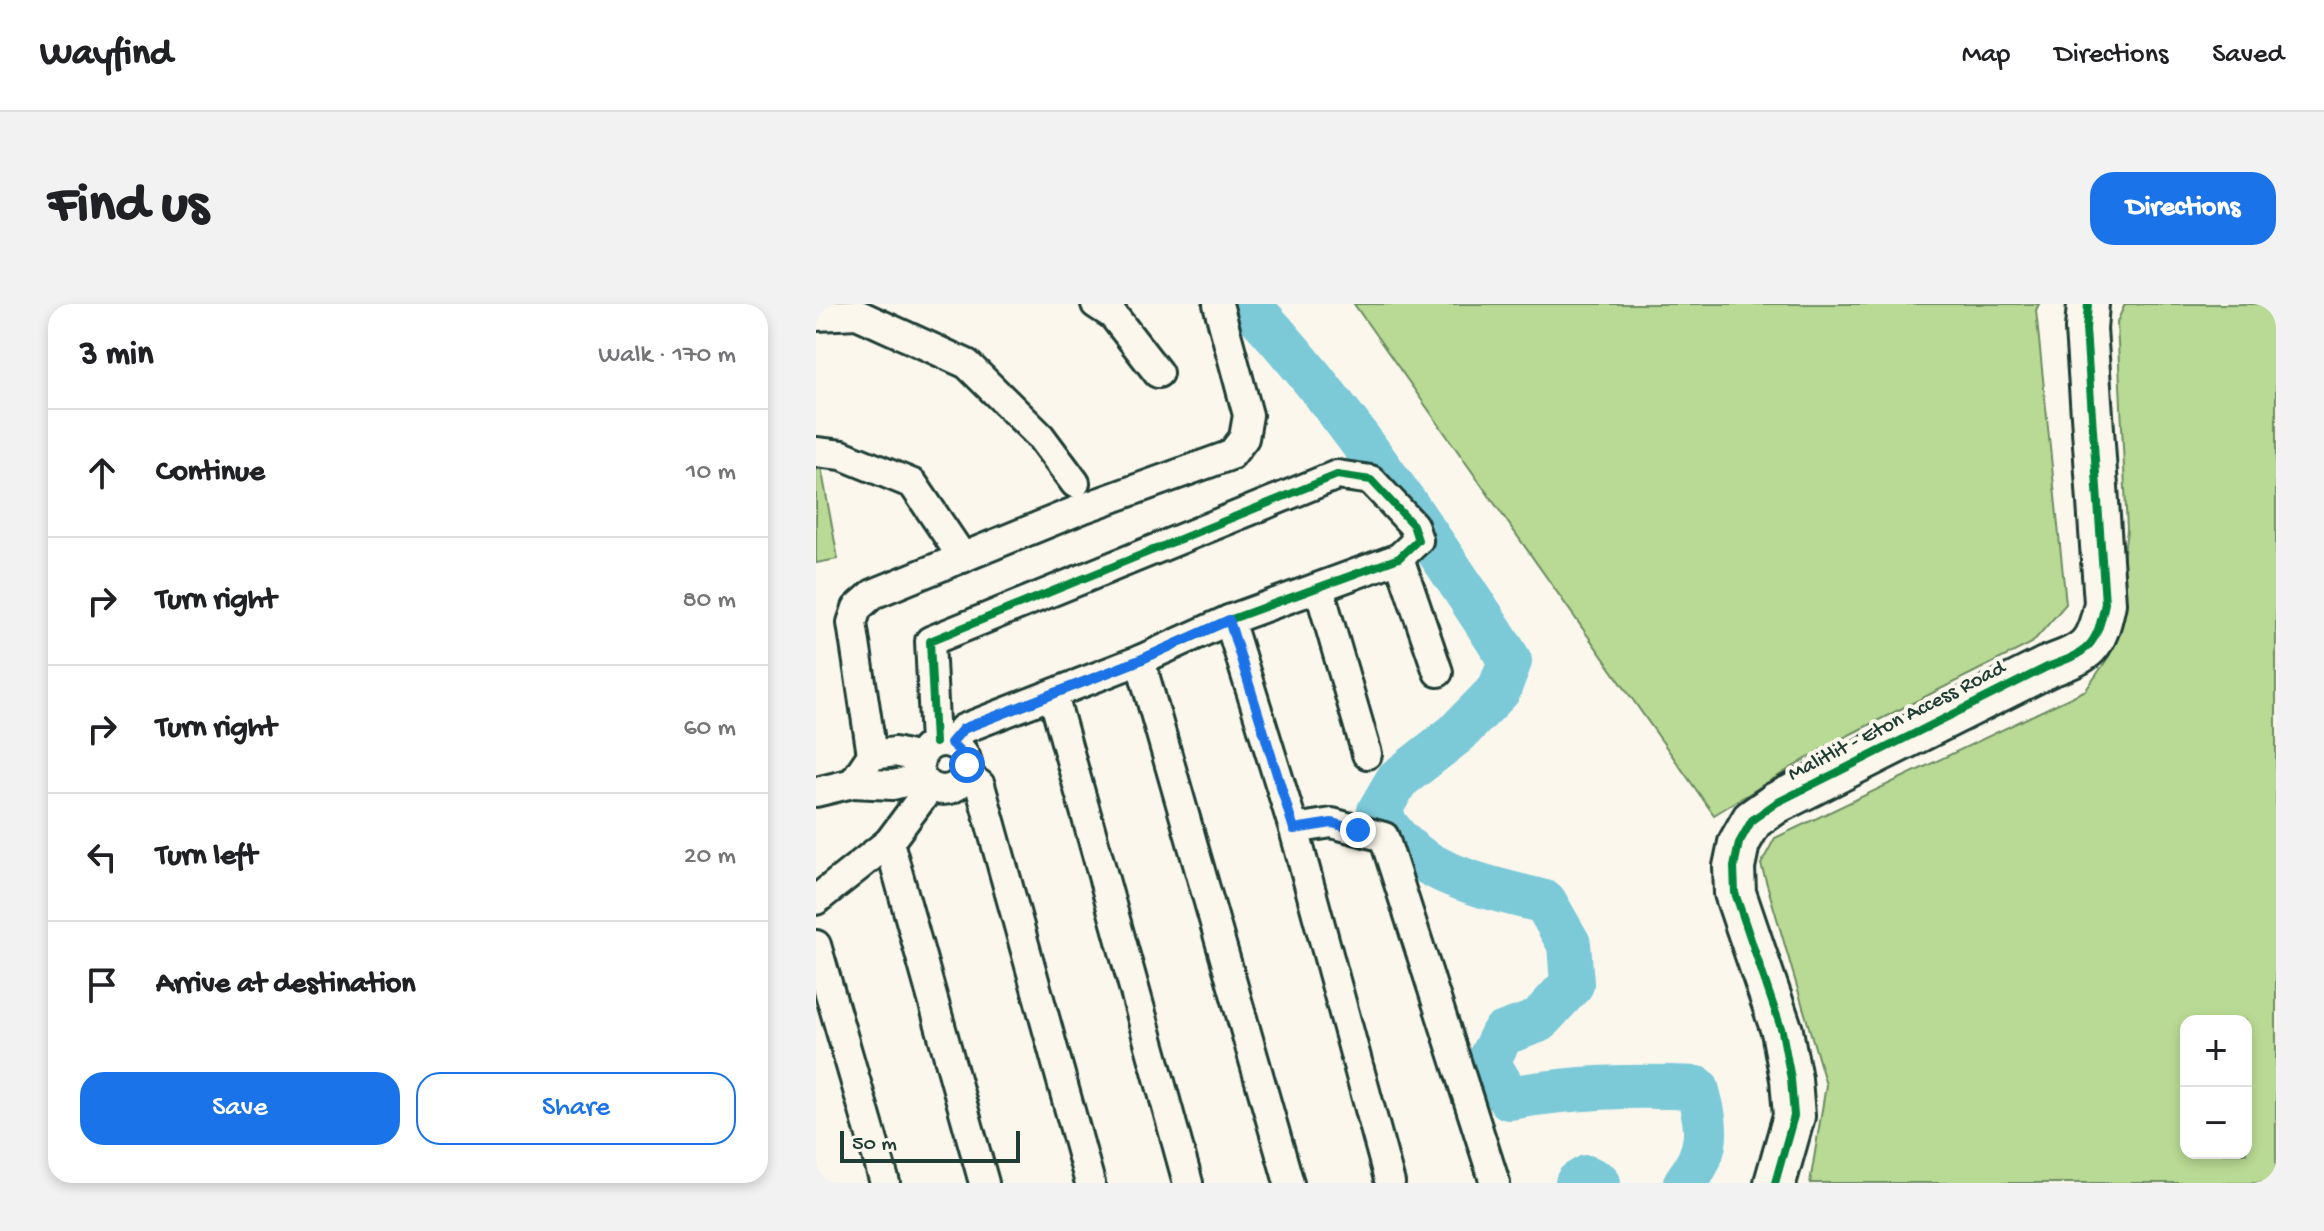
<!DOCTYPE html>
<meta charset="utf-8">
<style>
:root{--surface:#fff;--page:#f2f2f2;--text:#202124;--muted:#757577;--line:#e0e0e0;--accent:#1a73e8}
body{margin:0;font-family:"Gochi Hand",sans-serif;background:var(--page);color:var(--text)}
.controls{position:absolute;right:24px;bottom:24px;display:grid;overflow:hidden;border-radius:16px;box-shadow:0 4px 12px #0003}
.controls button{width:72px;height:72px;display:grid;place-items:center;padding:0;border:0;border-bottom:2px solid var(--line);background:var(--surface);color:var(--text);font:40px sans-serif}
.scale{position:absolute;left:24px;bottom:20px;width:180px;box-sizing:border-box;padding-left:8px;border:4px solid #1f3d34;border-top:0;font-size:22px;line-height:28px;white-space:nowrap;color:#1f3d34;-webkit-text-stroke:6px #fbf7ec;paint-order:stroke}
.stop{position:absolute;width:24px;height:24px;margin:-18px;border:6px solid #1a73e8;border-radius:50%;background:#fff}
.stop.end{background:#1a73e8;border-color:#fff;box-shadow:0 2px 8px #0008}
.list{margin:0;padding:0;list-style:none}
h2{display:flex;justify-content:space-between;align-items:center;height:104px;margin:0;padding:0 32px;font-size:34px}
h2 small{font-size:26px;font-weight:400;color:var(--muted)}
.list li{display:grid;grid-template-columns:52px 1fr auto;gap:24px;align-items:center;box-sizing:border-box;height:128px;padding:0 32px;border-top:2px solid var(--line)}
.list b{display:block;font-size:30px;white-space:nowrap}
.list em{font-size:26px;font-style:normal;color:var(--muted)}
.actions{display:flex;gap:16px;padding:24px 32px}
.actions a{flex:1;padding:18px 0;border:2px solid var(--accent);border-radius:24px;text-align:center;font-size:28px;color:var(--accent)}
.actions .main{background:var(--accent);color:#fff}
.icon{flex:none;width:44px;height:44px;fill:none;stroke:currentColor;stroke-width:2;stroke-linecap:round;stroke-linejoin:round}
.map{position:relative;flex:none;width:1460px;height:879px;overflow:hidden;border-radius:24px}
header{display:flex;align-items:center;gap:48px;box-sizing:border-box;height:112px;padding:0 40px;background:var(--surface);border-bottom:2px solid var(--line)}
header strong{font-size:38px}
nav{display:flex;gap:44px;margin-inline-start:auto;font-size:28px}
.intro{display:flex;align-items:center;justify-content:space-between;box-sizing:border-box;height:192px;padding:0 48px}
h1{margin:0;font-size:56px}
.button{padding:20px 36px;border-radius:24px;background:var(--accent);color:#fff;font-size:28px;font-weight:700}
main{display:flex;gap:48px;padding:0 48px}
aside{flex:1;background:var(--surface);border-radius:24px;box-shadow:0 4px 12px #0003}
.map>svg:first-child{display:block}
.green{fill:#b9da94;stroke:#6c8c64;stroke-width:2;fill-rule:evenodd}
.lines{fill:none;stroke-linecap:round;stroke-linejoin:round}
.river{stroke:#7bc9d8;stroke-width:44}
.street-casing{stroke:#1f3d34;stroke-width:34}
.secondary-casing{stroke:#1f3d34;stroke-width:46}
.street{stroke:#fbf7ec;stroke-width:28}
.secondary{stroke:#fbf7ec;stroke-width:40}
.cycleway-casing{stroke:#fbf7ec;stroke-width:13}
.cycleway{stroke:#00873e;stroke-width:8}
.route{stroke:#1a73e8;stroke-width:10}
.labels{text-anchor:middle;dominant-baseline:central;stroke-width:8;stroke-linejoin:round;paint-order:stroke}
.street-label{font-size:22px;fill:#1f3d34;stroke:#fbf7ec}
</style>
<header>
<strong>Wayfind</strong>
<nav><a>Map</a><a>Directions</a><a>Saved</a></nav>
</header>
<div class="intro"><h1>Find us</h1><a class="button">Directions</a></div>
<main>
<aside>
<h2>3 min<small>Walk · 170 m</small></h2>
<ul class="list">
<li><svg class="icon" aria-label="ahead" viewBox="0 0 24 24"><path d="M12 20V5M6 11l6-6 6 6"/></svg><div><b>Continue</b></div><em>10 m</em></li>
<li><svg class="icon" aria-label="right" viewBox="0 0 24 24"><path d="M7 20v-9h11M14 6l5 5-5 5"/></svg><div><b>Turn right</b></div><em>80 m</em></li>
<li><svg class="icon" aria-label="right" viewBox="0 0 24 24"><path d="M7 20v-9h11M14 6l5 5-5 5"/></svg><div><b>Turn right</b></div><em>60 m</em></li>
<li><svg class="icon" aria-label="left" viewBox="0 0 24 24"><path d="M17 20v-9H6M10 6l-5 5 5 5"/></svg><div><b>Turn left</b></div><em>20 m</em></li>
<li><svg class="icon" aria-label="arrive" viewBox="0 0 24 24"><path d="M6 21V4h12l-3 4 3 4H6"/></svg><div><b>Arrive at destination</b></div></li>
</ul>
<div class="actions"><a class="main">Save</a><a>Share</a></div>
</aside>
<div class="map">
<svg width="1460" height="879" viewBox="0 0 1460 879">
<rect width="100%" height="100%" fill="#fbf7ec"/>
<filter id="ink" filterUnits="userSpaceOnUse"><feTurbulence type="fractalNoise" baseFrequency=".0125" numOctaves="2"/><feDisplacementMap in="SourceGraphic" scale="16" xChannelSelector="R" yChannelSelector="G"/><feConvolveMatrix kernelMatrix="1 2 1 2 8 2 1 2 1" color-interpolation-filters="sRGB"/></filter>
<g filter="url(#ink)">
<g class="green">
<path d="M538,0H1223L1220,6L1250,300L1216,339L1013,441L898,511Z"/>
<path d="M1309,0H1460V879H994L1010,781L945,560L959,534L1270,386L1294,351L1311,226L1301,18ZM1370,717H1430V849H1370Z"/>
<path d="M0,157H4L22,255L0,259Z"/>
</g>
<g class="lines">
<g class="river">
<path d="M432,0C491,63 542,132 592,203C627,254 662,304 694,357L683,386L640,430L581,476L563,507C590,569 670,583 729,598L753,640L756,680L722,717L686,730L672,758L693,794C758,783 815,781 881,784C892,823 895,845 869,879"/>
<path d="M761,879L771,873L783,879"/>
</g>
<defs>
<g id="street">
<path d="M280,0L297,11L342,69"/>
<path d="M0,12L41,10L151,60L224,132L259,179"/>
<path d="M0,148L26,151L97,180L147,254"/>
<path d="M583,254L622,368"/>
<path d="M503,284L551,450"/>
<path d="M413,316L478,525L574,879"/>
<path d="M324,356L473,879"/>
<path d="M237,391L372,879"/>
<circle cx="127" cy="462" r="24"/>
<path d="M119,439L114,337L521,171L555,176L597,221L602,236L583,254L413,316L324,356L147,425L135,439"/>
<path d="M56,451L79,448L104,454"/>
<path d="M150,471L164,481L274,879"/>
<path d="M37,479L77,481L105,474"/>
<path d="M0,488L37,479L56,451L36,319L41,304L57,290L268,204L415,151L428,134L432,111L402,0"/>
<path d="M478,525L516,519L568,533L679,879"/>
<path d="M73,538L168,879"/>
<path d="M0,596L73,538L114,483"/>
<path d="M0,641L69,879"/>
</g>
<path id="secondary" d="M959,879L978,812L975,775L966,727L919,589L918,563L923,539L936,516L960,499L1231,363C1272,348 1280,344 1289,299L1270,25L1272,0"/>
</defs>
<use href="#street" class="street-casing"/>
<use href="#secondary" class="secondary-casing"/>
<use href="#street" class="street"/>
<use href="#secondary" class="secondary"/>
<defs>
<g id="cycleway">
<path d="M119,439L114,337L521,171L555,176L597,221L602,236L583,254L413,316L324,356L147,425L135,439"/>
<path d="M959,879L978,812L975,775L966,727L919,589L918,563L923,539L936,516L960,499L1231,363C1272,348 1280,344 1289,299L1270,25L1272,0"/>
</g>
</defs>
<use href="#cycleway" class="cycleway-casing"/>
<use href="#cycleway" class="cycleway"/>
</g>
</g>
<g class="lines" filter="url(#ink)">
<path class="route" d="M151,461L149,452L135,439L147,425L324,356L413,316L478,525L516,519L542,526"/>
</g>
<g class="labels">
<g class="street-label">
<text transform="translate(1081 418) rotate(-27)">Malitlit - Eton Access Road</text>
</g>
</g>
</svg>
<div class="controls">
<button>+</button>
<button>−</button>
</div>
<div class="scale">50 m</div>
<div class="stop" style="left:151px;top:461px"></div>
<div class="stop end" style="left:542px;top:526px"></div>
</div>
</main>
